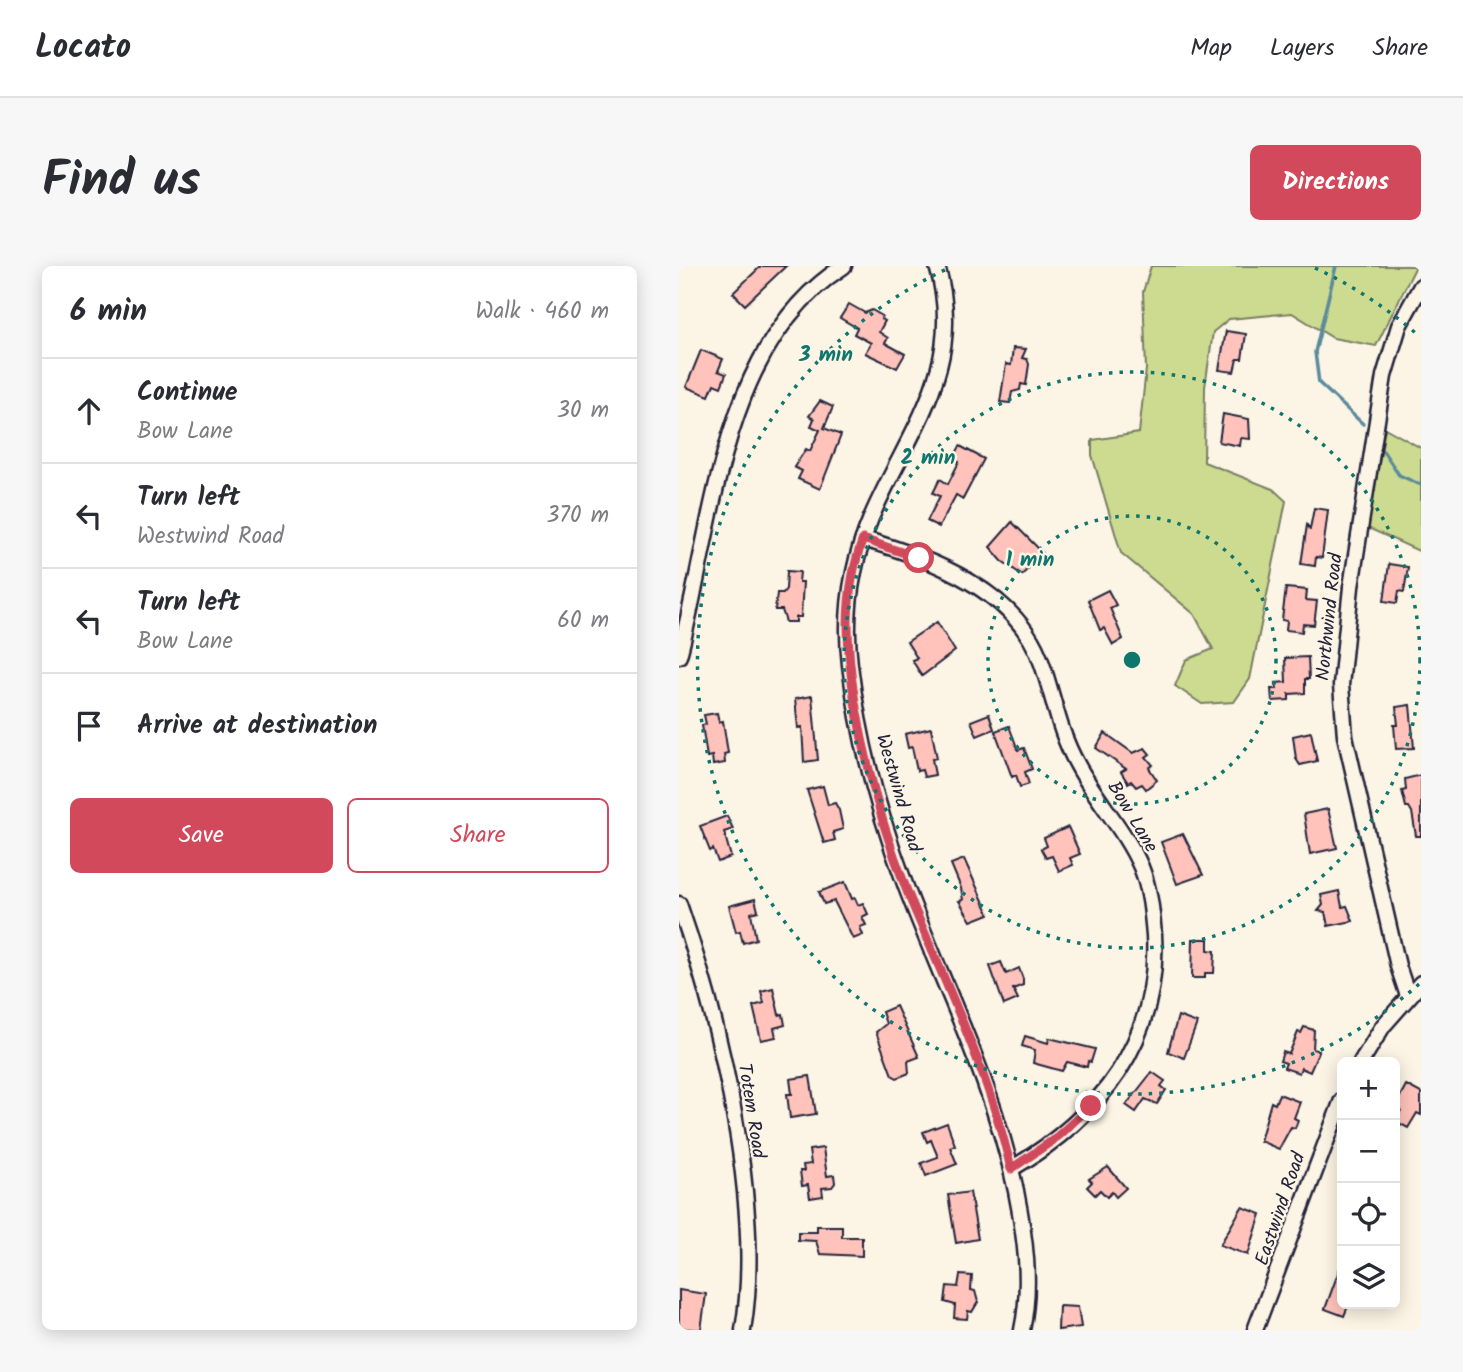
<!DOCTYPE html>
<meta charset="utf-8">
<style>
:root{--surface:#fff;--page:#f7f7f7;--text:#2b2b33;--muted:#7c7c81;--line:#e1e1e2;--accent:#d1495b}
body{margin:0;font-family:Kalam,sans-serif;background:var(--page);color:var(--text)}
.controls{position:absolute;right:21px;bottom:21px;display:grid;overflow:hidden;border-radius:10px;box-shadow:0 4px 18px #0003}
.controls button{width:63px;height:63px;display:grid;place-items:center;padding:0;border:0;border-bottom:2px solid var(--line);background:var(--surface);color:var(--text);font:35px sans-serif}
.stop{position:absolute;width:21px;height:21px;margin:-16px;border:5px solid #d1495b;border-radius:50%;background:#fff}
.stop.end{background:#d1495b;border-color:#fff;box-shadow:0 2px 7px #0008}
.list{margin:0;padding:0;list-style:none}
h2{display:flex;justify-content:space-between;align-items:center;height:91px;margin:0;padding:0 28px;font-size:30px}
h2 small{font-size:23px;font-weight:400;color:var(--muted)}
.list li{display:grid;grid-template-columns:46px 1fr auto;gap:21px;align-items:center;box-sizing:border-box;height:105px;padding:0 28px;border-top:2px solid var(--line)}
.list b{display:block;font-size:26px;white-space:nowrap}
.list p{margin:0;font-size:23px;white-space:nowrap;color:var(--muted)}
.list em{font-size:23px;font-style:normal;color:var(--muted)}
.actions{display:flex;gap:14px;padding:21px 28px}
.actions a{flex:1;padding:16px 0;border:2px solid var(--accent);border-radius:10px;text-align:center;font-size:24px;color:var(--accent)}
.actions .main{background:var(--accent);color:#fff}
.icon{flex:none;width:38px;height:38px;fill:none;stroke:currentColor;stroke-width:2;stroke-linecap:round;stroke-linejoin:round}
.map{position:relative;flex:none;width:742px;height:1064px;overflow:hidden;border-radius:10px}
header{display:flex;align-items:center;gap:42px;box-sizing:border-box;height:98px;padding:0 35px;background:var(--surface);border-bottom:2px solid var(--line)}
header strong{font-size:33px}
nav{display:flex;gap:38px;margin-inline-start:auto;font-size:24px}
.intro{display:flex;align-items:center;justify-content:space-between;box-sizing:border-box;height:168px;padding:0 42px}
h1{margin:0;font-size:49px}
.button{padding:18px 32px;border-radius:10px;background:var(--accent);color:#fff;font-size:24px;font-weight:700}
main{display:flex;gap:42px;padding:0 42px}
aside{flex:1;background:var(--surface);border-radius:10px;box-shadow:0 4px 18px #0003}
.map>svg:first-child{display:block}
.green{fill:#ccdb8f;stroke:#777e65;stroke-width:2}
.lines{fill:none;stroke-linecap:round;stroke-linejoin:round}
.stream{stroke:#5a8a9c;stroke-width:3.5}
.building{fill:#ffc3bb;stroke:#22223b;stroke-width:2}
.minor-casing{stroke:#22223b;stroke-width:19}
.minor{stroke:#fcf5e5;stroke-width:14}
.route{stroke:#d1495b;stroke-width:9}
.ring{fill:none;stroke:#0f766e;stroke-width:3.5;stroke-dasharray:3.5 7}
.labels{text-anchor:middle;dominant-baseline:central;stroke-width:5;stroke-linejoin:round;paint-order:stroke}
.street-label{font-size:19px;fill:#22223b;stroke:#fcf5e5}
.centre{fill:#0f766e;stroke:#fcf5e5;stroke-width:3.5}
.ring-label{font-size:21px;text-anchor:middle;font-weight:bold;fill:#0f766e;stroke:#fcf5e5;stroke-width:5;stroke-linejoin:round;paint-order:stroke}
</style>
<header>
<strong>Locato</strong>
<nav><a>Map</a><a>Layers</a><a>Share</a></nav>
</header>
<div class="intro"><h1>Find us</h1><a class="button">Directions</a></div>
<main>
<aside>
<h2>6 min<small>Walk · 460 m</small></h2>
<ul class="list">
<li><svg class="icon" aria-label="ahead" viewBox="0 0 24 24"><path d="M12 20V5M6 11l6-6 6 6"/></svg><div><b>Continue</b><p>Bow Lane</p></div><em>30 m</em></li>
<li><svg class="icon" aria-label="left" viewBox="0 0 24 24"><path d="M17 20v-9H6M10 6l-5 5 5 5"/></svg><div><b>Turn left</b><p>Westwind Road</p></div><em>370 m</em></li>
<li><svg class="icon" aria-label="left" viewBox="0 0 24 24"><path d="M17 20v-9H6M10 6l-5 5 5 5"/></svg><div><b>Turn left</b><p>Bow Lane</p></div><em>60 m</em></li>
<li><svg class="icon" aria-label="arrive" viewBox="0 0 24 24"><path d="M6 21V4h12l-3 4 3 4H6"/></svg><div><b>Arrive at destination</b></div></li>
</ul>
<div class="actions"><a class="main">Save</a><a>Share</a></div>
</aside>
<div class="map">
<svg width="742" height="1064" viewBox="0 0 742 1064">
<rect width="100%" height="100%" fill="#fcf5e5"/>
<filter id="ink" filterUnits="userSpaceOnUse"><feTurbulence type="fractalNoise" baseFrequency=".0143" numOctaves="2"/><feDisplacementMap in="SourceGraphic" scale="14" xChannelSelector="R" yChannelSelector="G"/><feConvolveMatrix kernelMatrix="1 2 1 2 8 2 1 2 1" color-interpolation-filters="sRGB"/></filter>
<g filter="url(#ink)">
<g class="green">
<path d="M472,0H737L697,80L654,72L613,47L550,53L534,66L526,121L525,196L594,223L607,235L571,413L555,436L523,438L496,420L507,394L534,383L515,348L442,287L413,189V174L460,167L467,103L464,26Z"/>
<path d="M706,162L742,182V286L689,262Z"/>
</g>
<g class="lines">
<g class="stream">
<path d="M657,0L636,86L640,117L684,158"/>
<path d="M704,185L720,209L742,219"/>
</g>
</g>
<g class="building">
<path d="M82,0H107L66,39L54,27Z"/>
<path d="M170,38L186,47L193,44L203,50L202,53L206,55L200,66L209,72L206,77L226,88L218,102L186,87L192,77L175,68L178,62L161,52Z"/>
<path d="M547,65L567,68L563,93H558L555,106L540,104Z"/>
<path d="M334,82L347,83L343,92L348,93L350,98L347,119L342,118L341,124L333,126L331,137L321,136L327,98L332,99Z"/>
<path d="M22,84L44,93L39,105L47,108L42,121L35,118L30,130L7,121Z"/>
<path d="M141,135L154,141L145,162L162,169L141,223L119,213L123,205L115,201L127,183L131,185L141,164L132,160L135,153L130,150Z"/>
<path d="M544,148L570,153L571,173L562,172L561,180L540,176Z"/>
<path d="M281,180L305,193L284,233L277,229L260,261L248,255L261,230L254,227L261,213L269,218L280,196L274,193Z"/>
<path d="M635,242L649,244L643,292L637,291L636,300L622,298L628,259L631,263Z"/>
<path d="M333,256L364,287L343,309L323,295L311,281Z"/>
<path d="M710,298L729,301L725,326L720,325L718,337L705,335Z"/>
<path d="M108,305L121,306L120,316H124L122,351H117V356H107L103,344H96L98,327H104L107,323Z"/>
<path d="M607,322L628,324L627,334L638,335L635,359L624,358L623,366L607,364L608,355L603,354Z"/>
<path d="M429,324L437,339L431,342L444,373L434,379L425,362L421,364L409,334Z"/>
<path d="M258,356L276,385L243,410L233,394L238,392L228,376Z"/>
<path d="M629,391L630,413H626V427L610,428V434L593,435L592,423H598L597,417L607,416L606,392Z"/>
<path d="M133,430L139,494L125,496L123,461L119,462L116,433Z"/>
<path d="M731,439L735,482L717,483L715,459H719L717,441Z"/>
<path d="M38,447L40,456L44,455L49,487L45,488L46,497L34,499L33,490L28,491L23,459L27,458L25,449Z"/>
<path d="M310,448L315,463L298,470L292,455Z"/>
<path d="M330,460L339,484L345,482L353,503L346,506L350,518L341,521L337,509L333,511L316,465Z"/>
<path d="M252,462L258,492L253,493L256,509L245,511L243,504L238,505L233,481L229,482L226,468Z"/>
<path d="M632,466L638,495L621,499L617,493L614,470Z"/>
<path d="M426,467L454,487L466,482L471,488L467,491L474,499L470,502L478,514L467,523L463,518L457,521L452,515L449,517L442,506L447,503L417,482Z"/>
<path d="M742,509V570H737L733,546L730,541H727L723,525L727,524L726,513Z"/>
<path d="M144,520L149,539L156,537L160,544L164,563L154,566L156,574L145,577L128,524Z"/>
<path d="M649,543L658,582L631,588L625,548Z"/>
<path d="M48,550L54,563L45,566L52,591L39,596L34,583L31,585L21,560Z"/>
<path d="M389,561L401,588L391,592L394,599L380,605L373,590L367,592L362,583L368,580L365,572Z"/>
<path d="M504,568L524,609L498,618L482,576Z"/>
<path d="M285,593L310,648L292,655L280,635L284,634L282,622L272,598Z"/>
<path d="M166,616L173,633L176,632L179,639L184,637L189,648L183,651L187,659L181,661L184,669L174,673L155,635L145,638L140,626Z"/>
<path d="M660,625L663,641L668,640L674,655L649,660L646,646L639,645L644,639L642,629Z"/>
<path d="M76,633L79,645L72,647L77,673L64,677L61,665L57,666L50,640Z"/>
<path d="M514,673H529V684L536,685L535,707H526V712H513Z"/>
<path d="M322,696L327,708L340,702L344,713V719L334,723L339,733L325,739L311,700Z"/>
<path d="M94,722L100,749L104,748L106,759L95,762L97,771L82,774L74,740L85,737L82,725Z"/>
<path d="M217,740L240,791L229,795L230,807L218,812L213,809L197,766L207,758L203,746Z"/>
<path d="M499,750L518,757L505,792L489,786Z"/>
<path d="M625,761L635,764L634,783L640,785L631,806L622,802L620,807L605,802L607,797L601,795L604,786L610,788L619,766L622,767Z"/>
<path d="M346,770L369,777L370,772L416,783L412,796L409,795L408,801L388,796L383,805L354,797L356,784L343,780Z"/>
<path d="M473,806L486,815L482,820L487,824L478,838L466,833L457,846L447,839Z"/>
<path d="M131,810L137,848L111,852L108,828H113L111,813Z"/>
<path d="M727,819L742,827V849L738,847L729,862L716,855L722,844L716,840Z"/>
<path d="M600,828L621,836L615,852L619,854L616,862L612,861L600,883L581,875L592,836L596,838Z"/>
<path d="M268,857L276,879L271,881L278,898L247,910L242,897L259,891L252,874L248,876L244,866Z"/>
<path d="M144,882L148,910L155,909L156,917L153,921L143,922L144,930L131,932L129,919L123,920L121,905H125L124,899L132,898L130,884Z"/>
<path d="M429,901L447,922L437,931L433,926L428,931L421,924L416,929L408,921L413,916L410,913Z"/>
<path d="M291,926L299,973L277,977L269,929Z"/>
<path d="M563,941L582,948L569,989L541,979Z"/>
<path d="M138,960H163V971H183V990L141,988L137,975L119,974V966H138Z"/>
<path d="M662,999L663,1038H670L665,1050L646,1043Z"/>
<path d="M281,1009L293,1010L292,1024L296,1025L299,1036L293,1046L289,1045L288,1053L275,1052L276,1039L266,1036L268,1020L279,1021Z"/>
<path d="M0,1024L27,1028L22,1064L0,1062Z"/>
<path d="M380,1040L399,1041L402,1061L379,1064Z"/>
</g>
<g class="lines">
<defs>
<g id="minor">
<path d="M258,0C288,101 229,165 192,252C172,299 165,348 171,399C180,475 200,549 227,621C266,724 314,816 337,925C346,970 353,1018 343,1064"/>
<path d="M184,273C252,292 339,325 363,398C375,432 380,466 398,498C417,534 446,564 462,601C471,623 473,646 475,669C481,775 421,851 332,903"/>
<path d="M0,390C35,260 41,78 165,0"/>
<path d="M0,638C41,756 85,940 64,1064"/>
<path d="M729,730L719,700L666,470L662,419L672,321L705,110L720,60L742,20"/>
<path d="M682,796L704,760L742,717"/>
<path d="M576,1064L663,834"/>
</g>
</defs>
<use href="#minor" class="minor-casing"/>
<use href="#minor" class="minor"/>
</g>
</g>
<g class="lines" filter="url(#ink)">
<path class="route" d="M240,292L184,273C164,326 167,381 176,436C187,500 204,564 228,625C266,717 310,806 332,903L373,875L412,840"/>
</g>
<g class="ring">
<circle cx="453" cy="394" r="144"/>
<circle cx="453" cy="394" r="288"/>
<path d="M740 718A433 433 0 1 1 270 2M636 2A433 433 0 0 1 740 70"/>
</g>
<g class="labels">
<g class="street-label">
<text transform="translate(651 351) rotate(-84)">Northwind Road</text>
<text transform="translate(219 527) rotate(74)">Westwind Road</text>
<text transform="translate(453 551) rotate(59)">Bow Lane</text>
<text transform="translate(72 845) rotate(81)">Totem Road</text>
<text transform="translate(602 943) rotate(-71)">Eastwind Road</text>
</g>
</g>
<circle cx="453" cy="394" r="10" class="centre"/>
<g class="ring-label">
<text x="147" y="95">3 min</text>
<text x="249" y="198">2 min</text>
<text x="351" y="300">1 min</text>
</g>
</svg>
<div class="controls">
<button>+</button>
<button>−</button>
<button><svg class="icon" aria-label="locate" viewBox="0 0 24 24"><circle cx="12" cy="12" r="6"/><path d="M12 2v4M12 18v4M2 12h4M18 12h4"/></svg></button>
<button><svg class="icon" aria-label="layers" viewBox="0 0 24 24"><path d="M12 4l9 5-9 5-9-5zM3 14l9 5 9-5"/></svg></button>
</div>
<div class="stop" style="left:240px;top:292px"></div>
<div class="stop end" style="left:412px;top:840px"></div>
</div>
</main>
